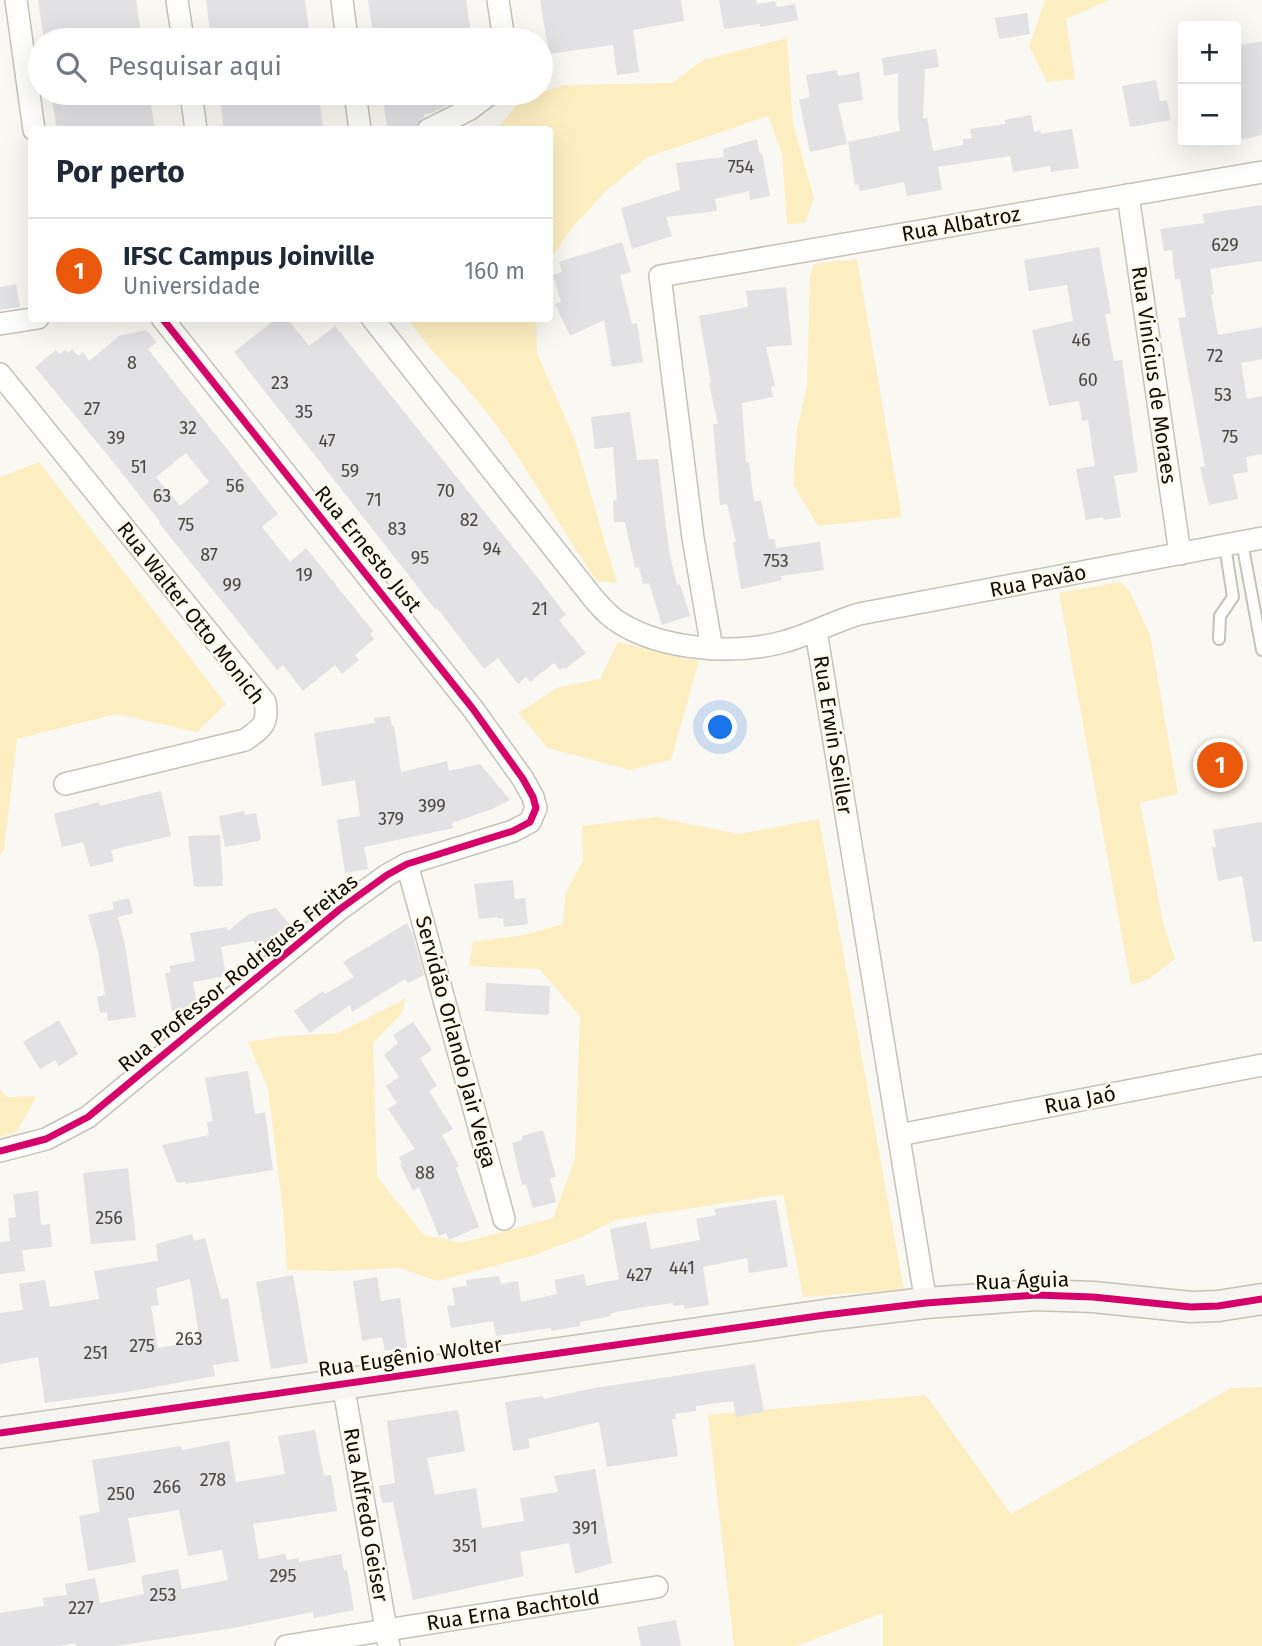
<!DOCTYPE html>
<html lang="pt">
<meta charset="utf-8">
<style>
:root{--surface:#fff;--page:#f6f6f7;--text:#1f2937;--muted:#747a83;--line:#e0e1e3;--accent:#ea580c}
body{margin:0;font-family:"Fira Sans",sans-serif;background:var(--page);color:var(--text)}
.controls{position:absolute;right:21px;top:21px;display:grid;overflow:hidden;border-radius:7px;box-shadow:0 7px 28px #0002}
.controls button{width:63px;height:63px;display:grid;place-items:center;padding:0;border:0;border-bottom:2px solid var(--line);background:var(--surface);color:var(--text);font:35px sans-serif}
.you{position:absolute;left:721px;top:728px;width:24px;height:24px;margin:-18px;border:5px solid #fff;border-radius:50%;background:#1a73e8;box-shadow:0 0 0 10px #1a73e833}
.badge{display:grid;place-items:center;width:46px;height:46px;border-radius:50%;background:var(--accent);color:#fff;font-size:23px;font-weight:700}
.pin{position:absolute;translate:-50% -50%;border:4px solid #fff;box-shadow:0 2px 7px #0006}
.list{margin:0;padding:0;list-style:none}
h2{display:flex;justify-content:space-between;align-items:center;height:91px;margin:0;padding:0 28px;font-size:30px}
h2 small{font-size:23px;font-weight:400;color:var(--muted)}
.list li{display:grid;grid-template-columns:46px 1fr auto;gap:21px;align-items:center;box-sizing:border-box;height:105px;padding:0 28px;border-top:2px solid var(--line)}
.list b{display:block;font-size:26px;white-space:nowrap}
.list p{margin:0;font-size:23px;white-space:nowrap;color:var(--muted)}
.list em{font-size:23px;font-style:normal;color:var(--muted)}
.icon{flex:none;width:38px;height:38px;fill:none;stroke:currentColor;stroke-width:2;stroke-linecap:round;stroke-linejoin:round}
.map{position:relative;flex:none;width:1262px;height:1646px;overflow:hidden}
.search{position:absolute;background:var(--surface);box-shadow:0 7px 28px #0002;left:28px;top:28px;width:525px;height:77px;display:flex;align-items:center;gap:18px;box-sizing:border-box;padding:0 24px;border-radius:38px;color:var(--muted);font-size:26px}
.panel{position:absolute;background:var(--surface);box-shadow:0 7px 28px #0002;left:28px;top:126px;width:525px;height:196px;border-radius:7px}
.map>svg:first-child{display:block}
.green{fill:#fdefc2}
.building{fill:#e2e1e3;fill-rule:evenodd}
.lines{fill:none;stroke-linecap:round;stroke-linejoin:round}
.lane-casing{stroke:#c4c2b9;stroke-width:14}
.street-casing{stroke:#c4c2b9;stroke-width:24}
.secondary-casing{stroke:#c4c2b9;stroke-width:33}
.lane{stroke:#fefefd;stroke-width:10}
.street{stroke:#fefefd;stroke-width:21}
.secondary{stroke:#f6f5f1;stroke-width:30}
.cycleway-casing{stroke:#fefaee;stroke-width:11}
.cycleway{stroke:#d6006c;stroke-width:7}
.labels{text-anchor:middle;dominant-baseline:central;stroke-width:5;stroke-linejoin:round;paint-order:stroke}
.number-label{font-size:18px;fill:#49463f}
.street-label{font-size:21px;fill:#120e04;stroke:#fefaee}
</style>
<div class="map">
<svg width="1262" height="1646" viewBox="0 0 1262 1646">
<rect width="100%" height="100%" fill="#faf8f2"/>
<g class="green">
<path d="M1045,0H1110L1066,19L1075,79L1047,82L1029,46Z"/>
<path d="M787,38L793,124L814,198L805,223L787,224L782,154L768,116L648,157L607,190L572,228L550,260V130L497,129L522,98L565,85L672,83L703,60Z"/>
<path d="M857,259L902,517L818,526L793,484L797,429L807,386L810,276L814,264Z"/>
<path d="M408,319H536L537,353L575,440L617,583L597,581C561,529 531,474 494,422C468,385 433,357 408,319Z"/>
<path d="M39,462L226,704L197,732L116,714L17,739L4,850L0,854V477Z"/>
<path d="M1120,582L1129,590L1150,635L1178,794L1140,803L1164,927L1175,959L1147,980L1131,985L1059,593Z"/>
<path d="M618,642L699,661L671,760L629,770L548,748L518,713L559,687L600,679Z"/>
<path d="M656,817L739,834L819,819L904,1290L803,1297L783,1194L615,1220L584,1236L532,1256L437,1281L400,1268L337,1271L287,1270L283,1211L268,1089L248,1042L286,1036L338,1033L406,998L402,1013L373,1043L377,1177L424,1235L461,1243L553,1218L575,1159L580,1016L539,969L469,966L473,942L524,935L563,924L565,895L583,860L582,826Z"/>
<path d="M0,1088L6,1097L37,1096L16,1132L0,1137Z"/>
<path d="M1262,1387V1646H883V1613L796,1646H734L708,1415L926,1395L1011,1514L1231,1388Z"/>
</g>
<g class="building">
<path d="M38,0H136L142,40H102L100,28L69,34L70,40H44Z"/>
<path d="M206,0H305L310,36L300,37L301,40H211Z"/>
<path d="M368,0H466L472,40H374Z"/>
<path d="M540,0H681L684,21L633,30L639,72L617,75L613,45L549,54Z"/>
<path d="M719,0H756L757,4L775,1L777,7L795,4L798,20L760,27V24L724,29Z"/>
<path d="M1027,13L1030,34L999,39L995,18Z"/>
<path d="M1262,41V135L1236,141V46Z"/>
<path d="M936,49L939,67L925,69L923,119L927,118L933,151L963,145V139L972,138L970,129L1005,124V120L1031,115L1034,132L1040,130L1041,134L1072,129L1079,168L1051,172L1050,166L1013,172L1010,156L938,167L942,190L907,196L904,182L860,191L858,184L855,185L848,142L900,131L898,118V73L884,76L882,58Z"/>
<path d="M837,70L838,76L859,72L863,100L838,104L847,144L810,152L799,100L810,97L806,75Z"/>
<path d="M1156,80L1160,101L1167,100L1171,120L1130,127L1122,86Z"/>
<path d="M51,93H149L155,130H57Z"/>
<path d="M275,93H318L324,130H224L220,100Z"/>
<path d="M388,93H451L452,103L432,113L424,114V117L416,126L388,130L382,97L389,96Z"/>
<path d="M757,139L760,154L762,153L770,196L750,200L749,191L715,199L717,211L666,217L672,236L632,249L621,208L680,190L676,163L724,157L723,149Z"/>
<path d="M1262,205V261L1210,269L1214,294L1211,295L1218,335L1262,327V359L1241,363L1247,399L1262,396V454L1246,457L1248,472L1233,474L1238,499L1209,505L1200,467L1205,466L1178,318L1186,317L1180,279H1175L1172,250L1164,251L1160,229L1204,223L1203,214Z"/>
<path d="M622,242L631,272L620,275L632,324L637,323L643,362L612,367L604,320L570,336L555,304L561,302L553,275L562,272L559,262Z"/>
<path d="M1099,247L1111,313L1105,314L1114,361L1122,360L1138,472L1114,476L1121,517L1104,520L1103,517L1086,520L1076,469L1095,466L1088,420L1082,421L1079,401L1049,406L1032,330L1073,321L1067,285L1029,291L1024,260Z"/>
<path d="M16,284L20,307L0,310V287Z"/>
<path d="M786,287L792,345L766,347L775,386L771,387L773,397L742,403L746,463L749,462L754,502L761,500L769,539H775L776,548L820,542L824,570L781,576L782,580L741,589L733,542H736L727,504L720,505L713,424H718L709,383L711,382L699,316L748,307L746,291Z"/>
<path d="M277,318H287L309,346L335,326L541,582L566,615L559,620L586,653L565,669L563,667L560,670L554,663L530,682L526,677L518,684L498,658L484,669L437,608L435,609L234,352Z"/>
<path d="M146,330L157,342L148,349L278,514L262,527L290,562L306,548L373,631L370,634L374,639L355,655L359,660L342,674L335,665L303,691L283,665L277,670L159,523L160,522L114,463L35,367L56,350L60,354L66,350L68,353L72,349L78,356L83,352L89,361L119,336ZM186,453L209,482L180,506L156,477Z"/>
<path d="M630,412L637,460L658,459L669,551L677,585L680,584L690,616L662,625L649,583L643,584L639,567L635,568L625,522H614L613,501L617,500L613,447L595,449L591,417Z"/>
<path d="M390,716L392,726H394L401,772L447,761L449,771L480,764L510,800L492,809L452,823L453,828L364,847L368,869L345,873L337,820L360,816L355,780L322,786L314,733L375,723L374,718Z"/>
<path d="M161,791L171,836L111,850L114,861L90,867L83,842L62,847L54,814L99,802L100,806Z"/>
<path d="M244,811L245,815L256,813L261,838L259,841L225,847L219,816Z"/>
<path d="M1262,822V941L1253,942L1242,876L1218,881L1212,847H1216L1213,830Z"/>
<path d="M220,835L223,886L194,887L188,836Z"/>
<path d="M513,880L515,899L525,898L528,924L504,927L503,918L498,919V917L479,919L474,884Z"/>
<path d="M129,898L133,913L118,917L125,945L136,1017L108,1021L107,1012L100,1013L97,997L105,995L98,951L88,915L114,909L112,902Z"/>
<path d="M276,908L290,925L273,938L277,943L264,954L253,941L221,947L226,976L193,982L197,1007L172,1011L165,973L171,972L169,966L195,961L190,933L227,927L228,931L249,914Z"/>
<path d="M407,923L412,932L424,975L408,983L405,979L352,1012L350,1005L310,1033L294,1011L323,991L325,994L354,977L343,962Z"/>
<path d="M486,983L550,986L549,1015L485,1011Z"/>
<path d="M59,1020L78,1054L59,1066L55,1060L40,1069L23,1042Z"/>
<path d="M413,1022L432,1050L420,1058L437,1086L429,1091L453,1129L442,1135L459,1166L456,1168L479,1227L449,1240L446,1233L439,1236L419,1187L413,1191L400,1164L402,1163L399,1157L415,1149L388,1109L397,1103L386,1086L399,1077L384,1055L398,1043L393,1035Z"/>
<path d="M248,1071L255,1114L265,1112L273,1170L185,1184V1182L177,1183L162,1145L209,1135L207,1122L213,1121L205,1078Z"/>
<path d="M543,1130L556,1177L550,1178L556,1202L533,1208L526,1184L522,1185L512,1143L522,1140V1136Z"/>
<path d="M128,1168L136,1240L91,1244L83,1173Z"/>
<path d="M38,1191L41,1225L50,1224L52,1247L22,1250L25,1271L0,1274V1242L10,1241L8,1218L16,1217L13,1194Z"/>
<path d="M776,1200L788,1267L749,1273L747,1258L703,1267L709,1305L684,1309V1305L673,1306V1303L651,1306L621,1311L610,1314L611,1316L580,1322V1326L551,1331V1328L496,1336L493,1321L451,1328L447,1306L455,1305L452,1288L467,1286L466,1280L499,1276L501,1284L518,1281L521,1302L557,1294L554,1280L584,1274L586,1286L619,1279L610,1229L646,1222L651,1249L700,1240L696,1219L716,1215L714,1209Z"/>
<path d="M192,1234L194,1241L205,1238L221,1299L228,1298L239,1361L213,1365L215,1376L127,1392L45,1403L38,1357L0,1364V1313L23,1310L19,1284L45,1280L50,1307L99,1299L94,1271L158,1261L156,1244ZM190,1279L200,1341L158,1348L151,1306L159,1305L156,1288Z"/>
<path d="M293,1275L308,1363L271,1369L256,1282Z"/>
<path d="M377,1277L381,1301L400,1298L407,1348L385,1351L382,1337L362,1341L353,1281Z"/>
<path d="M755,1364L764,1412L736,1417L733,1401L696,1406V1411L675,1414L676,1419H672L678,1456L607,1467L599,1422L528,1439L530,1448L513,1451L505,1402L543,1396L544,1399L594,1388Z"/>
<path d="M458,1410L465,1451L427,1458L435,1495L476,1488L482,1528L524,1521L520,1498L558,1492L554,1476L595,1469L612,1563L575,1574L569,1543L520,1552L524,1576L413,1600L393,1502L382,1503L379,1486L395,1483L387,1421Z"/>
<path d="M315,1430L324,1476L331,1475L337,1511L253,1524L259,1559L285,1554L287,1560L299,1558V1562L341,1554L344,1570L347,1569L354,1610L314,1618L313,1612L233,1628L115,1646H76V1643L58,1646H0V1613L44,1606L43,1598L67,1595L65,1584L95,1578L100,1603L144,1594L141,1576L178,1569L182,1589L228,1580L222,1550L188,1556L179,1510L128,1518L136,1562L88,1571L79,1516L100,1512L92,1460L181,1446L182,1450L229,1441L236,1482L285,1474L278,1436Z"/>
<path d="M676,1620L681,1646H641L637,1627Z"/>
</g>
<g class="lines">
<defs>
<g id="lane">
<path d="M1242,542L1262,650"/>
<path d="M1219,639L1220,616L1233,597L1225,546"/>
</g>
<g id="street">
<path d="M16,0L34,130"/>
<path d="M177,0L183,40"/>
<path d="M342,0L347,40"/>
<path d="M498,0L504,40"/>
<path d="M191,93L196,130"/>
<path d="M355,93L360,130"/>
<path d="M428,130L470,109L491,93"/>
<path d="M1128,195L1180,554"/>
<path d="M372,318L593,598C601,607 609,617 620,623C663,650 735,655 783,642C809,635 833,622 859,614L1262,538"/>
<path d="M0,324L38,318"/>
<path d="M0,374L265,702C269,724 262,728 245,740L65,784"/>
<path d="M816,631L926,1303"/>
<path d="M712,649L693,538L660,276L1262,172"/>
<path d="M407,864L504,1219"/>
<path d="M899,1135L1262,1065"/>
<path d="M0,1151L46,1139L88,1117L340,909L387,875L407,864L513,831L530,822L536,808L533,797L523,779L473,709L162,318"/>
<path d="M343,1384L389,1646"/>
<path d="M286,1646L657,1587"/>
</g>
<path id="secondary" d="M0,1433L825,1315L926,1303L1036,1295L1093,1297L1191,1307L1218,1306L1262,1299"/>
</defs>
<use href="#lane" class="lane-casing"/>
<use href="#street" class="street-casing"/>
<use href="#secondary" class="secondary-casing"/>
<use href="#lane" class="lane"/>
<use href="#street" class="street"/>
<use href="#secondary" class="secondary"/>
<defs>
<g id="cycleway">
<path d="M0,1151L46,1139L88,1117L340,909L387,875L407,864L513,831L530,822L536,808L533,797L523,779L473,709L162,318"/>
<path d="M0,1433L825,1315L926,1303L1036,1295L1093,1297L1191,1307L1218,1306L1262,1299"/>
</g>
</defs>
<use href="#cycleway" class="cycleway-casing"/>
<use href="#cycleway" class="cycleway"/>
</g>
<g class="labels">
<g class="number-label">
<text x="741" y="167">754</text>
<text x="1225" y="245">629</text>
<text x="1081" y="340">46</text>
<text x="1215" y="356">72</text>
<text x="132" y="363">8</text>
<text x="1088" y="380">60</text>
<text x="280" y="383">23</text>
<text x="1223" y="395">53</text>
<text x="92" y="409">27</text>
<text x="304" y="412">35</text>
<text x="188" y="428">32</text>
<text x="1230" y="437">75</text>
<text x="116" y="438">39</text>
<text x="327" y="441">47</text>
<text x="139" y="467">51</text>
<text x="350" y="471">59</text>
<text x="235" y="486">56</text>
<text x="446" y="491">70</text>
<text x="162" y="496">63</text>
<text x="374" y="500">71</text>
<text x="469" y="520">82</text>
<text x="186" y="525">75</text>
<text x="397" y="529">83</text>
<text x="492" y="549">94</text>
<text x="209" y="555">87</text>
<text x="420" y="558">95</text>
<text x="776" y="561">753</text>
<text x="304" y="575">19</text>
<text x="232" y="585">99</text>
<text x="540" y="609">21</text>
<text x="432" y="806">399</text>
<text x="391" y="819">379</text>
<text x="425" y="1173">88</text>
<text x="109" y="1218">256</text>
<text x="682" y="1268">441</text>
<text x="639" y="1275">427</text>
<text x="189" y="1339">263</text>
<text x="142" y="1346">275</text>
<text x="96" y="1353">251</text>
<text x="213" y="1480">278</text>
<text x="167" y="1487">266</text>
<text x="121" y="1494">250</text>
<text x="585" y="1528">391</text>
<text x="465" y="1546">351</text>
<text x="283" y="1576">295</text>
<text x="163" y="1595">253</text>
<text x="81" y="1608">227</text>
</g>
<g class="street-label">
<text transform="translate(961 224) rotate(-10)">Rua Albatroz</text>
<text transform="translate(1154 375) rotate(82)">Rua Vinícius de Moraes</text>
<text transform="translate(368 549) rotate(51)">Rua Ernesto Just</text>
<text transform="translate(1038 581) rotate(-11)">Rua Pavão</text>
<text transform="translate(191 613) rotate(52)">Rua Walter Otto Monich</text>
<text transform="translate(833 735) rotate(81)">Rua Erwin Seiller</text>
<text transform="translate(238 973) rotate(-39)">Rua Professor Rodrigues Freitas</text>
<text transform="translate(456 1042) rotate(75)">Servidão Orlando Jair Veiga</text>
<text transform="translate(1080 1100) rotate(-11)">Rua Jaó</text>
<text transform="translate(1022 1281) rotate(-2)">Rua Águia</text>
<text transform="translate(410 1357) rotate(-8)">Rua Eugênio Wolter</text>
<text transform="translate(366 1515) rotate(80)">Rua Alfredo Geiser</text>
<text transform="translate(513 1610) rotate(-9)">Rua Erna Bachtold</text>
</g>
</g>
</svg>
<div class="controls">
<button>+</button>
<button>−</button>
</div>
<div class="you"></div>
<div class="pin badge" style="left:1220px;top:765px">1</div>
<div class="search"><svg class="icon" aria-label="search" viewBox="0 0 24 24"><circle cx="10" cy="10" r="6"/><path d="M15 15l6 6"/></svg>Pesquisar aqui</div>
<section class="panel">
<h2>Por perto<small></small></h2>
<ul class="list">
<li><span class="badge">1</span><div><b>IFSC Campus Joinville</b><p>Universidade</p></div><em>160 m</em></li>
</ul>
</section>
</div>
